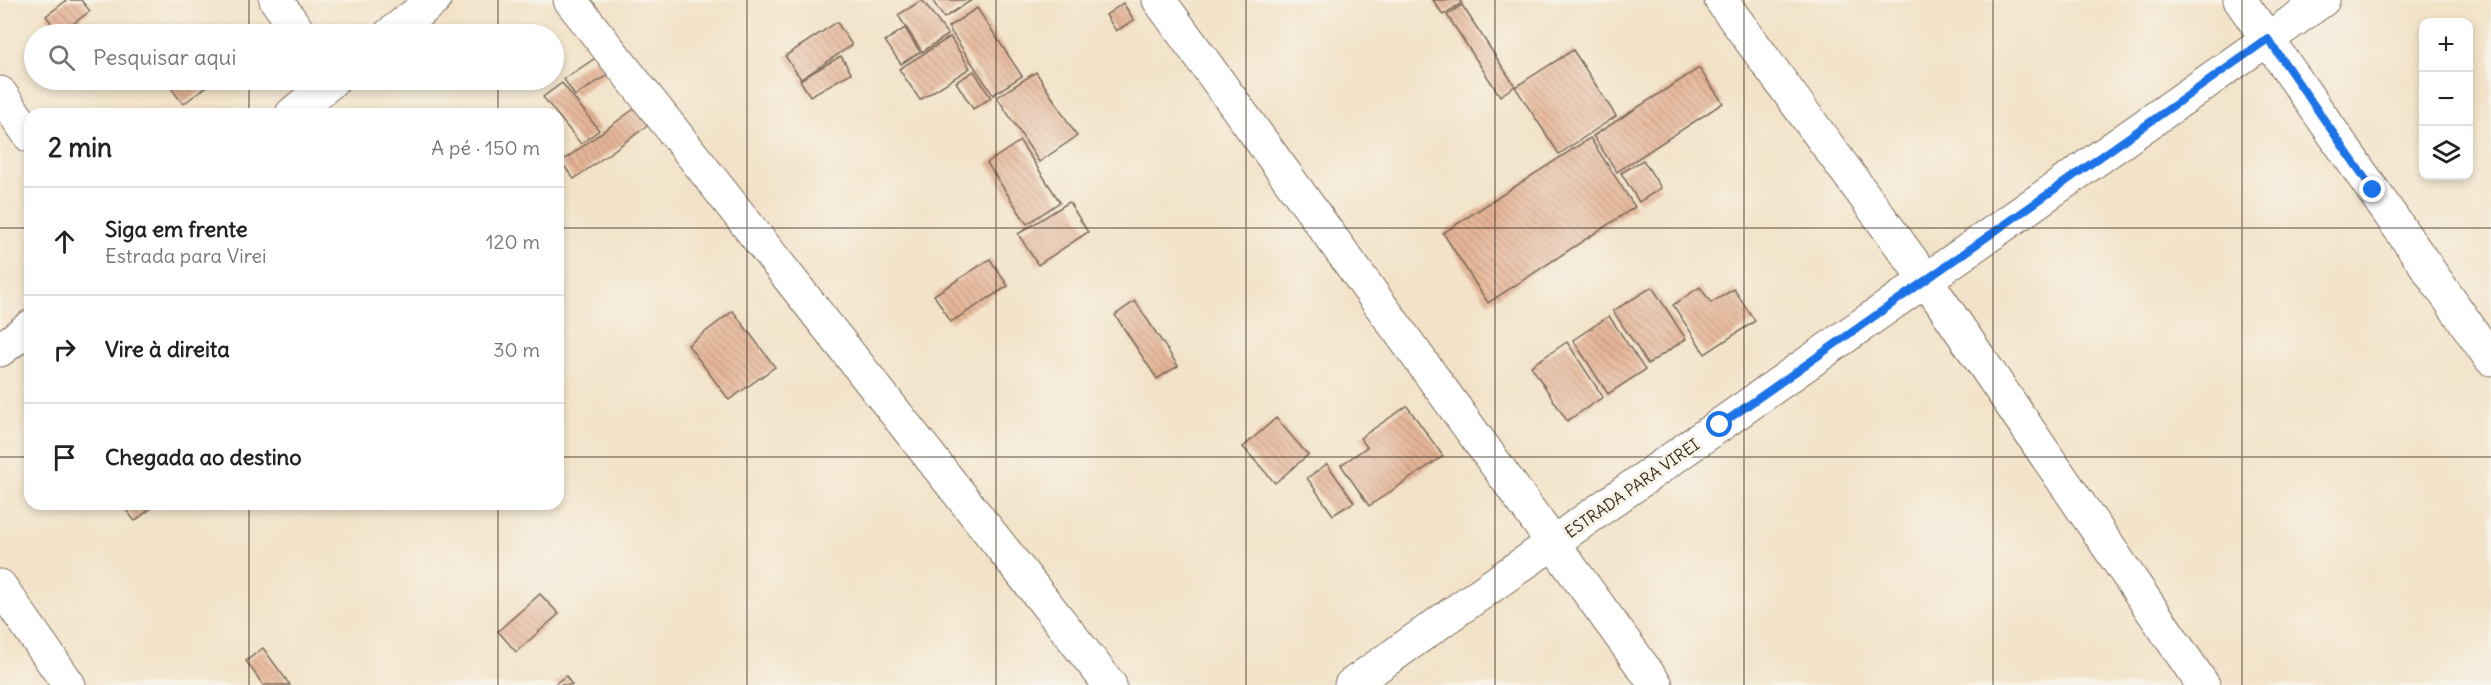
<!DOCTYPE html>
<html lang="pt">
<meta charset="utf-8">
<style>
:root{--surface:#fff;--page:#f6f6f6;--text:#222;--muted:#767676;--line:#e0e0e0}
body{margin:0;font-family:Delius,sans-serif;background:var(--page);color:var(--text)}
.controls{position:absolute;right:18px;top:18px;display:grid;overflow:hidden;border-radius:12px;box-shadow:0 3px 9px #0003}
.controls button{width:54px;height:54px;display:grid;place-items:center;padding:0;border:0;border-bottom:2px solid var(--line);background:var(--surface);color:var(--text);font:30px sans-serif}
.stop{position:absolute;width:18px;height:18px;margin:-14px;border:4px solid #1a73e8;border-radius:50%;background:#fff}
.stop.end{background:#1a73e8;border-color:#fff;box-shadow:0 2px 6px #0008}
.list{margin:0;padding:0;list-style:none}
h2{display:flex;justify-content:space-between;align-items:center;height:78px;margin:0;padding:0 24px;font-size:26px}
h2 small{font-size:20px;font-weight:400;color:var(--muted)}
.list li{display:grid;grid-template-columns:39px 1fr auto;gap:18px;align-items:center;box-sizing:border-box;height:108px;padding:0 24px;border-top:2px solid var(--line)}
.list b{display:block;font-size:22px;white-space:nowrap}
.list p{margin:0;font-size:20px;white-space:nowrap;color:var(--muted)}
.list em{font-size:20px;font-style:normal;color:var(--muted)}
.icon{flex:none;width:33px;height:33px;fill:none;stroke:currentColor;stroke-width:2;stroke-linecap:round;stroke-linejoin:round}
.map{position:relative;flex:none;width:2491px;height:685px;overflow:hidden}
.search{position:absolute;background:var(--surface);box-shadow:0 3px 9px #0003;left:24px;top:24px;width:540px;height:66px;display:flex;align-items:center;gap:15px;box-sizing:border-box;padding:0 21px;border-radius:33px;color:var(--muted);font-size:22px}
.panel{position:absolute;background:var(--surface);box-shadow:0 3px 9px #0003;left:24px;top:108px;width:540px;height:402px;border-radius:18px}
.map>svg:first-child{display:block}
.building{fill:url(#building-back-hatch)}
.lines{fill:none;stroke-linecap:round;stroke-linejoin:round}
.minor-casing{stroke:#7b6a59;stroke-width:35}
.tertiary-casing{stroke:#7b6a59;stroke-width:35}
.minor{stroke:#fff;stroke-width:33}
.tertiary{stroke:#fff;stroke-width:33}
.route{stroke:#1a73e8;stroke-width:8}
.grid{fill:none;stroke:#3b2a1e;stroke-width:1.5;stroke-opacity:0.55}
.labels{text-anchor:middle;dominant-baseline:central;stroke-width:6;stroke-linejoin:round;paint-order:stroke}
.street-label{font-size:16px;fill:#3b2a1e;stroke:#f7f3e8}
</style>
<div class="map">
<svg width="2491" height="685" viewBox="0 0 2491 685">
<defs>
<pattern id="building-back-hatch" width="6" height="6" patternUnits="userSpaceOnUse" patternTransform="scale(1.5)"><rect width="6" height="6" fill="#e6b597"/><path d="M-1 5l2 2M0 0l6 6M5-1l2 2" fill="none" stroke="#bc937b"/></pattern>
</defs>
<rect width="100%" height="100%" fill="#f7f3e8"/>
<filter id="ink" filterUnits="userSpaceOnUse"><feTurbulence type="fractalNoise" baseFrequency=".0167" numOctaves="2"/><feDisplacementMap in="SourceGraphic" scale="12" xChannelSelector="R" yChannelSelector="G"/><feConvolveMatrix kernelMatrix="1 2 1 2 8 2 1 2 1" color-interpolation-filters="sRGB"/></filter>
<filter id="wash" filterUnits="userSpaceOnUse"><feTurbulence type="fractalNoise" baseFrequency=".008" numOctaves="4" result="noise"/><feDisplacementMap in="SourceGraphic" scale="24" xChannelSelector="R" yChannelSelector="G"/><feGaussianBlur stdDeviation="1.35" result="paint"/><feColorMatrix in="noise" values="0 0 0 0 0 0 0 0 0 0 0 0 0 0 0 0 0 1.4 0 .05"/><feComposite in="paint" operator="in"/></filter>
<g filter="url(#wash)">
<rect width="100%" height="100%" fill="#f2e2c7"/>
<g id="blocks">
<g class="building">
<path d="M67,0H81L90,11L59,34L46,16Z"/>
<path d="M922,0L948,35L922,52L898,15Z"/>
<path d="M932,0H972L944,18Z"/>
<path d="M1433,0H1460L1462,3L1443,15Z"/>
<path d="M1123,3L1134,20L1116,31L1106,15Z"/>
<path d="M1462,5L1515,86L1500,96L1447,15Z"/>
<path d="M977,8L1022,76L993,95L948,27Z"/>
<path d="M837,22L852,45L801,79L785,56Z"/>
<path d="M169,26L176,34H157Z"/>
<path d="M905,28L920,52L901,64L885,41Z"/>
<path d="M950,37L970,68L920,100L899,69Z"/>
<path d="M1573,50L1616,116L1559,154L1515,87Z"/>
<path d="M600,55L612,72L575,96L564,79Z"/>
<path d="M841,56L851,73L810,96L800,80Z"/>
<path d="M1699,68L1723,103L1617,172L1593,136Z"/>
<path d="M974,71L991,98L973,109L956,82Z"/>
<path d="M1036,72L1077,136L1039,162L997,97Z"/>
<path d="M165,80H211L213,82L183,104Z"/>
<path d="M562,83L599,130L581,144L543,97Z"/>
<path d="M645,101L658,118L574,179L561,162Z"/>
<path d="M1590,138L1635,207L1488,303L1443,233Z"/>
<path d="M1020,141L1060,202L1027,224L987,163Z"/>
<path d="M1643,160L1661,188L1639,202L1621,173Z"/>
<path d="M1069,202L1088,232L1038,265L1018,234Z"/>
<path d="M990,259L1008,286L951,322L934,295Z"/>
<path d="M1652,287L1686,339L1648,364L1613,311Z"/>
<path d="M1700,287L1711,303L1734,289L1755,321L1705,354L1673,305Z"/>
<path d="M1135,301L1178,366L1157,379L1115,315Z"/>
<path d="M733,311L775,367L729,400L688,345Z"/>
<path d="M1609,316L1645,370L1608,394L1573,340Z"/>
<path d="M1567,342L1603,397L1567,421L1531,366Z"/>
<path d="M1407,406L1443,456L1369,506L1341,465L1367,447L1360,438Z"/>
<path d="M1276,418L1308,455L1275,483L1243,447Z"/>
<path d="M1327,464L1354,502L1333,515L1307,478Z"/>
<path d="M121,504H156L135,521Z"/>
<path d="M540,594L559,614L516,652L498,631Z"/>
<path d="M263,648L290,685H263L246,661Z"/>
<path d="M566,676L572,685H553Z"/>
</g>
</g>
</g>
<g filter="url(#ink)">
<use href="#blocks" fill-opacity="0" stroke="#7b6a59" stroke-width="1.5"/>
<g class="lines">
<defs>
<g id="minor">
<path d="M276,0L300,34"/>
<path d="M570,0L1110,685"/>
<path d="M1159,0L1656,685"/>
<path d="M1721,0L1926,280L2203,685"/>
<path d="M2240,0L2491,359"/>
<path d="M390,34L434,0"/>
<path d="M0,93L30,136"/>
<path d="M292,114L333,80"/>
<path d="M0,350L30,327"/>
<path d="M0,586L69,685"/>
</g>
<path id="tertiary" d="M1351,685L2323,0"/>
</defs>
<use href="#minor" class="minor-casing"/>
<use href="#tertiary" class="tertiary-casing"/>
<use href="#minor" class="minor"/>
<use href="#tertiary" class="tertiary"/>
</g>
</g>
<g class="lines" filter="url(#ink)">
<path class="route" d="M1720,425L2268,39L2373,190"/>
</g>
<path class="grid" d="M249,0V34M498,0V34M747,0V685M996,0V685M1246,0V685M1495,0V685M1744,0V685M1993,0V685M2242,0V685M249,80V114M498,80V114M0,228H30M558,228H2491M0,457H30M558,457H2491M249,504V685M498,504V685"/>
<g class="labels">
<g class="street-label">
<text transform="translate(1632 488) rotate(-35)">ESTRADA PARA VIREI</text>
</g>
</g>
</svg>
<div class="controls">
<button>+</button>
<button>−</button>
<button><svg class="icon" aria-label="layers" viewBox="0 0 24 24"><path d="M12 4l9 5-9 5-9-5zM3 14l9 5 9-5"/></svg></button>
</div>
<div class="stop" style="left:1720px;top:425px"></div>
<div class="stop end" style="left:2373px;top:190px"></div>
<div class="search"><svg class="icon" aria-label="search" viewBox="0 0 24 24"><circle cx="10" cy="10" r="6"/><path d="M15 15l6 6"/></svg>Pesquisar aqui</div>
<section class="panel">
<h2>2 min<small>A pé · 150 m</small></h2>
<ul class="list">
<li><svg class="icon" aria-label="ahead" viewBox="0 0 24 24"><path d="M12 20V5M6 11l6-6 6 6"/></svg><div><b>Siga em frente</b><p>Estrada para Virei</p></div><em>120 m</em></li>
<li><svg class="icon" aria-label="right" viewBox="0 0 24 24"><path d="M7 20v-9h11M14 6l5 5-5 5"/></svg><div><b>Vire à direita</b></div><em>30 m</em></li>
<li><svg class="icon" aria-label="arrive" viewBox="0 0 24 24"><path d="M6 21V4h12l-3 4 3 4H6"/></svg><div><b>Chegada ao destino</b></div></li>
</ul>
</section>
</div>
